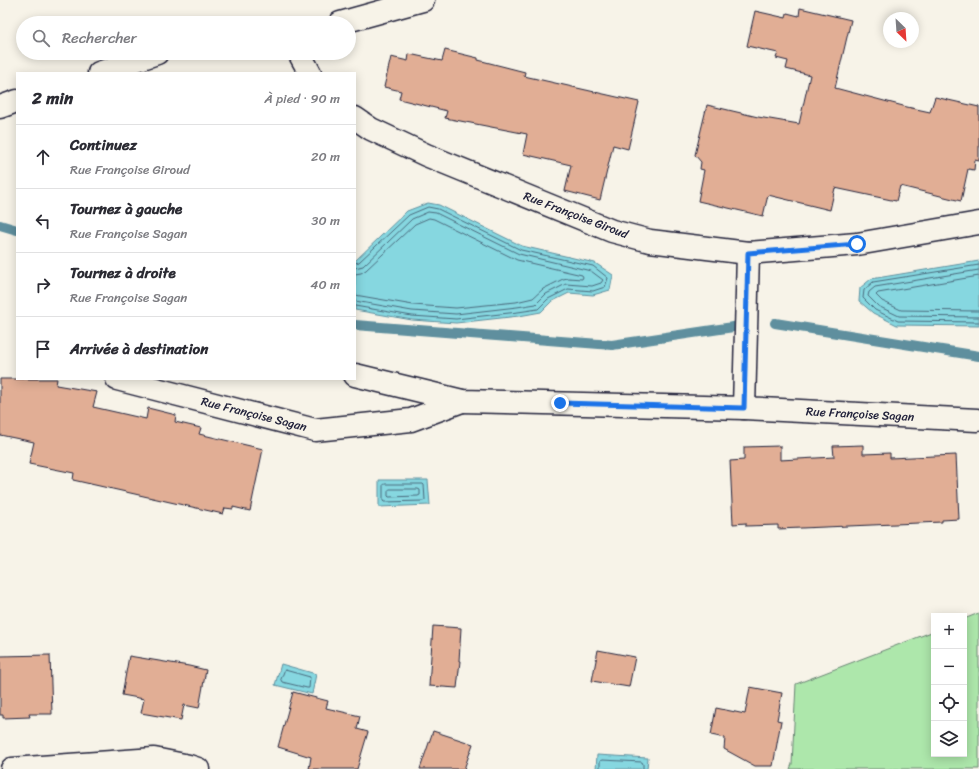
<!DOCTYPE html>
<html lang="fr">
<meta charset="utf-8">
<style>
:root{--surface:#fff;--page:#f2f2f3;--text:#2b2b33;--muted:#7c7c81;--line:#e1e1e2}
body{margin:0;font-family:Sriracha,sans-serif;background:var(--page);color:var(--text)}
.controls{position:absolute;right:12px;bottom:12px;display:grid;overflow:hidden;border-radius:0px;box-shadow:0 2px 10px #0003}
.controls button{width:36px;height:36px;display:grid;place-items:center;padding:0;border:0;border-bottom:1px solid var(--line);background:var(--surface);color:var(--text);font:20px sans-serif}
.compass{position:absolute;left:883px;top:12px;width:36px;height:36px;border-radius:50%;background:var(--surface);box-shadow:0 2px 10px #0003;rotate:155deg}
.stop{position:absolute;width:12px;height:12px;margin:-9px;border:3px solid #1a73e8;border-radius:50%;background:#fff}
.stop.end{background:#1a73e8;border-color:#fff;box-shadow:0 1px 4px #0008}
.list{margin:0;padding:0;list-style:none}
h2{display:flex;justify-content:space-between;align-items:center;height:52px;margin:0;padding:0 16px;font-size:17px}
h2 small{font-size:13px;font-weight:400;color:var(--muted)}
.list li{display:grid;grid-template-columns:26px 1fr auto;gap:12px;align-items:center;box-sizing:border-box;height:64px;padding:0 16px;border-top:1px solid var(--line)}
.list b{display:block;font-size:15px;white-space:nowrap}
.list p{margin:0;font-size:13px;white-space:nowrap;color:var(--muted)}
.list em{font-size:13px;font-style:normal;color:var(--muted)}
.icon{flex:none;width:22px;height:22px;fill:none;stroke:currentColor;stroke-width:2;stroke-linecap:round;stroke-linejoin:round}
.map{position:relative;flex:none;width:979px;height:769px;overflow:hidden}
.search{position:absolute;background:var(--surface);box-shadow:0 2px 10px #0003;left:16px;top:16px;width:340px;height:44px;display:flex;align-items:center;gap:10px;box-sizing:border-box;padding:0 14px;border-radius:22px;color:var(--muted);font-size:15px}
.panel{position:absolute;background:var(--surface);box-shadow:0 2px 10px #0003;left:16px;top:72px;width:340px;height:308px;border-radius:0px}
.map>svg:first-child{display:block}
.green{fill:#ade7ab;stroke:#688473}
.water{fill:#86d7e0;stroke:#5e8f9e}
.lines{fill:none;stroke-linecap:round;stroke-linejoin:round}
.shore{stroke:#4a6a7d;stroke-width:1}
.stream{stroke:#5e8f9e;stroke-width:10}
.building{fill:#e1ae95;stroke:#22223b}
.minor-casing{stroke:#22223b;stroke-width:25}
.minor{stroke:#f7f3e8;stroke-width:22}
.route{stroke:#1a73e8;stroke-width:5}
.labels{text-anchor:middle;dominant-baseline:central;stroke-width:3;stroke-linejoin:round;paint-order:stroke}
.street-label{font-size:12px;fill:#22223b;stroke:#f7f3e8}
</style>
<div class="map">
<svg width="979" height="769" viewBox="0 0 979 769">
<rect width="100%" height="100%" fill="#f7f3e8"/>
<filter id="ink" filterUnits="userSpaceOnUse"><feTurbulence type="fractalNoise" baseFrequency=".025" numOctaves="2"/><feDisplacementMap in="SourceGraphic" scale="8" xChannelSelector="R" yChannelSelector="G"/><feConvolveMatrix kernelMatrix="1 2 1 2 8 2 1 2 1" color-interpolation-filters="sRGB"/></filter>
<g filter="url(#ink)">
<path class="green" d="M979,613V769H790L792,764L796,684L934,631V754H964V619Z"/>
<g class="water">
<path d="M428,203L439,205L522,246L595,263L613,275L610,290L593,295L569,293L551,302L541,312L519,316L456,323L412,320L355,310V261L407,211Z"/>
<path d="M979,261V326L897,325L873,313L859,301L860,288L871,279Z"/>
<path d="M379,480H428L430,505L379,507Z"/>
<path d="M281,664L316,674L312,694L275,685Z"/>
<path d="M597,755L648,758L647,769H596Z"/>
</g>
<g class="lines">
<g class="shore">
<path d="M355,263L359,262L409,215L428,207L438,209L521,250L593,266L608,278L605,287L593,291L568,289L548,299L538,309L518,312L456,319L412,316L355,306"/>
<path d="M979,265L873,282L864,290L863,298L875,310L898,321L979,322"/>
<path d="M355,268L363,266L412,219L428,212L436,213L519,254L591,271L603,280L601,283L592,286L566,284L546,294L536,304L517,307L456,314L412,311L355,301"/>
<path d="M979,270L875,287L869,292L868,296L878,306L899,316L979,317"/>
<path d="M355,274L361,273L366,270L415,224L429,218L434,219L517,260L582,275L583,277L582,279L568,278L563,279L543,289L533,298L516,302L456,308L413,305L355,295"/>
<path d="M979,276L878,293L876,295L882,301L901,310L979,311"/>
<path d="M385,484H423L424,485L425,500L423,501L384,502L383,501V486Z"/>
<path d="M390,489H418L420,490V495L418,496L389,497L388,496V491Z"/>
<path d="M285,670L310,677L309,688H307L282,682L281,680Z"/>
<path d="M600,769V761L602,760L642,762L643,764V769"/>
</g>
<g class="stream">
<path d="M0,225L17,230"/>
<path d="M775,323L979,356"/>
<path d="M355,325L612,345L740,326"/>
</g>
</g>
<g class="building">
<path d="M800,8L851,20L835,88L907,107L930,112L935,97L979,107V161L975,160L974,170L968,169L961,201L900,186L896,201L835,188L830,210L768,195L763,216L698,201L704,170L700,169L701,162L695,155L707,105L758,117L799,124L810,75L786,69L788,61L776,58L778,53L747,46L755,11L786,18L787,13L799,16Z"/>
<path d="M445,50L478,58V60L525,72L524,76L639,102L628,149L613,145L600,200L565,191L571,165L523,154L527,134L445,118L447,111L399,99L401,91L384,87L391,57L408,61L409,54L442,61Z"/>
<path d="M0,379H57L56,385L97,392L93,407L146,419L148,408L176,415L175,422L201,428L199,434L263,449L250,511L233,507V509L225,508L223,514L73,480L74,473L29,464L34,442L0,435Z"/>
<path d="M863,445V454L890,453V458L956,455L959,519L942,520V522L778,529V525L746,526V523L733,524L730,461L744,460V447L780,446V460L834,457L833,446Z"/>
<path d="M433,626L461,628L459,661H460L457,688L429,686Z"/>
<path d="M598,650L635,657L629,687L592,681Z"/>
<path d="M50,655L52,714H29L30,717L3,718V715H0V656Z"/>
<path d="M129,656L189,666L206,670L199,708L184,705L181,720L141,713L144,699L122,695Z"/>
<path d="M750,687L782,693L777,720L781,721L773,766H755L724,749L725,738L711,735L716,708L745,714Z"/>
<path d="M293,692L328,701L326,708L360,716L357,729L368,732L357,769H309L311,757L278,747Z"/>
<path d="M433,731L473,744L464,769H420Z"/>
</g>
<g class="lines">
<defs>
<g id="minor">
<path d="M340,23L423,0"/>
<path d="M299,53L310,73"/>
<path d="M99,73L157,53"/>
<path d="M0,107L17,101"/>
<path d="M355,118L371,129L426,155L612,231L650,241L748,253L857,244L979,223"/>
<path d="M748,253L744,408L977,420"/>
<path d="M355,375L462,401L744,408"/>
<path d="M117,379L315,430L411,420L462,401"/>
<path d="M12,769L154,759L189,766L198,769"/>
</g>
</defs>
<use href="#minor" class="minor-casing"/>
<use href="#minor" class="minor"/>
</g>
</g>
<g class="lines" filter="url(#ink)">
<path class="route" d="M560,403L744,408L748,253L857,244"/>
</g>
<g class="labels">
<g class="street-label">
<text transform="translate(576 215) rotate(21)">Rue Françoise Giroud</text>
<text transform="translate(254 414) rotate(14)">Rue Françoise Sagan</text>
<text transform="translate(860 414) rotate(3)">Rue Françoise Sagan</text>
</g>
</g>
</svg>
<div class="controls">
<button>+</button>
<button>−</button>
<button><svg class="icon" aria-label="locate" viewBox="0 0 24 24"><circle cx="12" cy="12" r="6"/><path d="M12 2v4M12 18v4M2 12h4M18 12h4"/></svg></button>
<button><svg class="icon" aria-label="layers" viewBox="0 0 24 24"><path d="M12 4l9 5-9 5-9-5zM3 14l9 5 9-5"/></svg></button>
</div>
<svg class="compass" viewBox="-18 -18 36 36"><path d="M0-13l5 13h-10z" fill="#e53935"/><path d="M0 13l5-13h-10z" fill="#7c7c81"/></svg>
<div class="stop" style="left:857px;top:244px"></div>
<div class="stop end" style="left:560px;top:403px"></div>
<div class="search"><svg class="icon" aria-label="search" viewBox="0 0 24 24"><circle cx="10" cy="10" r="6"/><path d="M15 15l6 6"/></svg>Rechercher</div>
<section class="panel">
<h2>2 min<small>À pied · 90 m</small></h2>
<ul class="list">
<li><svg class="icon" aria-label="ahead" viewBox="0 0 24 24"><path d="M12 20V5M6 11l6-6 6 6"/></svg><div><b>Continuez</b><p>Rue Françoise Giroud</p></div><em>20 m</em></li>
<li><svg class="icon" aria-label="left" viewBox="0 0 24 24"><path d="M17 20v-9H6M10 6l-5 5 5 5"/></svg><div><b>Tournez à gauche</b><p>Rue Françoise Sagan</p></div><em>30 m</em></li>
<li><svg class="icon" aria-label="right" viewBox="0 0 24 24"><path d="M7 20v-9h11M14 6l5 5-5 5"/></svg><div><b>Tournez à droite</b><p>Rue Françoise Sagan</p></div><em>40 m</em></li>
<li><svg class="icon" aria-label="arrive" viewBox="0 0 24 24"><path d="M6 21V4h12l-3 4 3 4H6"/></svg><div><b>Arrivée à destination</b></div></li>
</ul>
</section>
</div>
